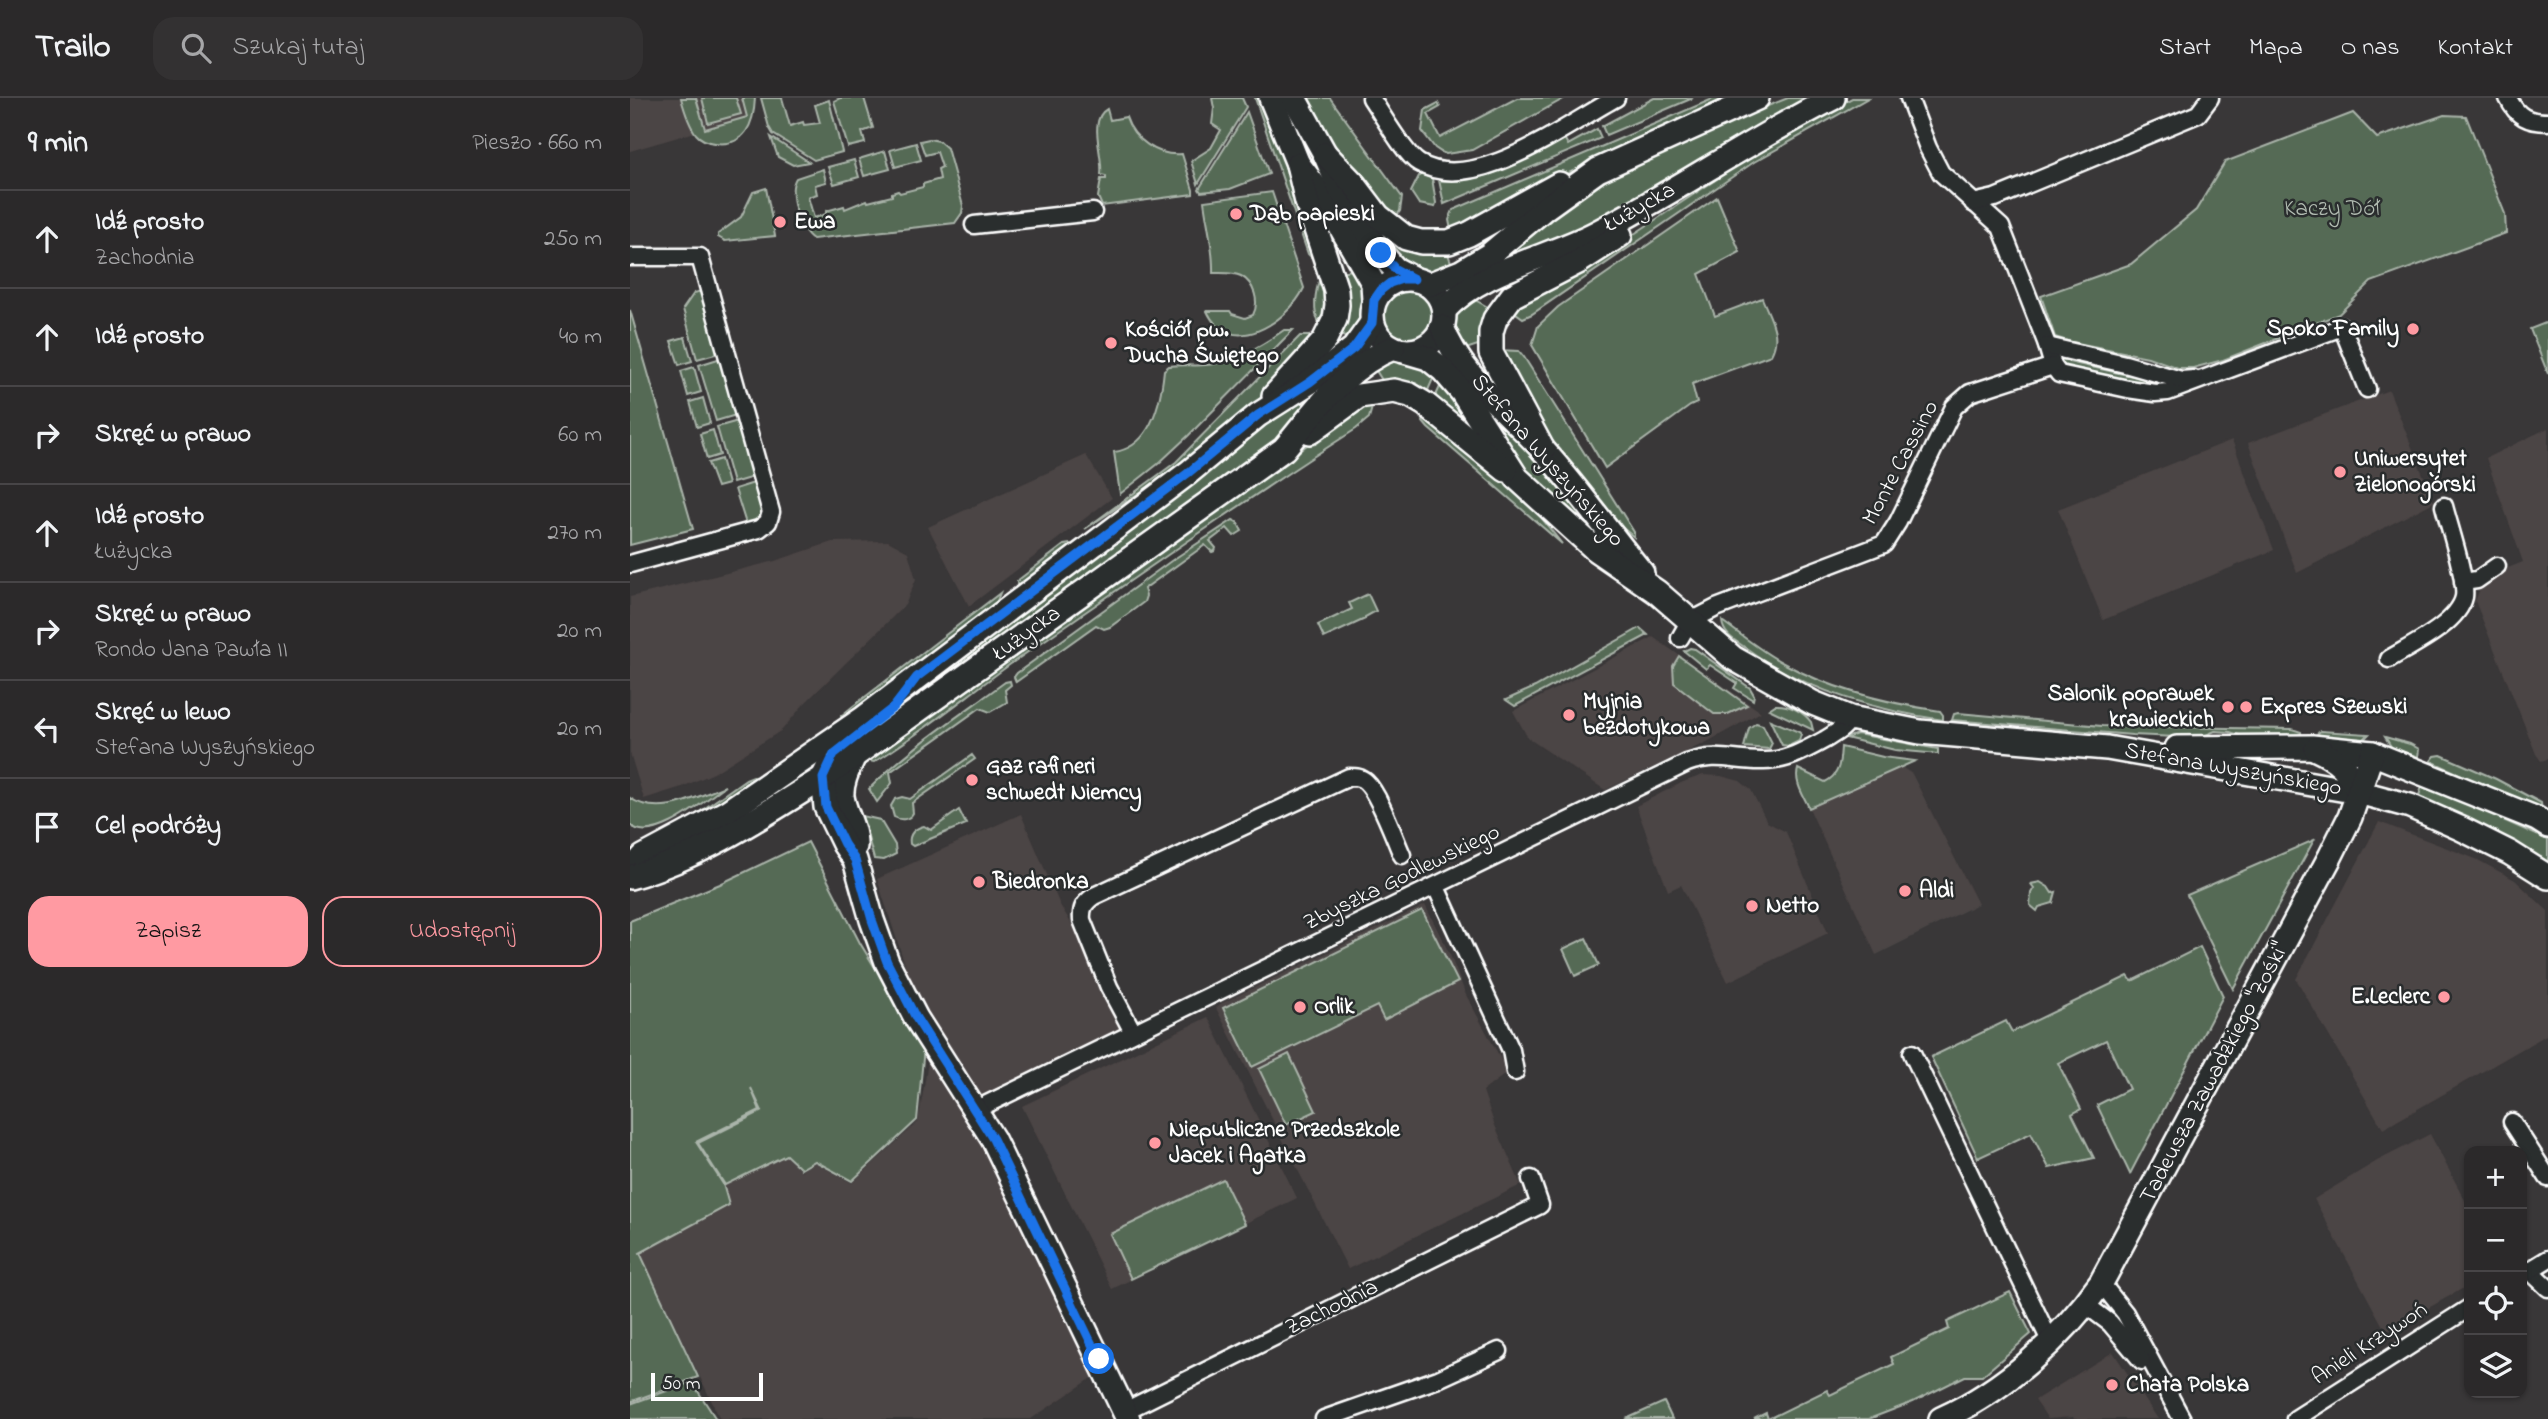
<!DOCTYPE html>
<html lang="pl">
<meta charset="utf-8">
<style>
:root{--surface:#2b292a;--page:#333132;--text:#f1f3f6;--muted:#a6a6a8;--line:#474547;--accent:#ff9aa2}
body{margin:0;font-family:"Indie Flower",sans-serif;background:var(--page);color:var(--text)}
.controls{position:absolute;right:21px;bottom:21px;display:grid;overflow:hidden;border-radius:14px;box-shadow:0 2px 5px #0004}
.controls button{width:63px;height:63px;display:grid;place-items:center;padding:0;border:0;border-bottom:2px solid var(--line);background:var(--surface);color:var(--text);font:35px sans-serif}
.scale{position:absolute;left:21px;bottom:18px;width:112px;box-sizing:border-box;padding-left:7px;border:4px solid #fff;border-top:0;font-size:19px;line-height:24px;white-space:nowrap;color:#fff;-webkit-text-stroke:5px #2a2d2e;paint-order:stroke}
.stop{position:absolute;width:21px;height:21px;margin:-16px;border:5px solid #1a73e8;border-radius:50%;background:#fff}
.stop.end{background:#1a73e8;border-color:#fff;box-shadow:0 2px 7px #0008}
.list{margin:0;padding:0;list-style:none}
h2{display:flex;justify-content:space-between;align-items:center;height:91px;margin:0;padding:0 28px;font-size:30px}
h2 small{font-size:23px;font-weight:400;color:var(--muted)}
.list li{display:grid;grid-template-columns:46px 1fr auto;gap:21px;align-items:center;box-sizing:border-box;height:98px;padding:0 28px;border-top:2px solid var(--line)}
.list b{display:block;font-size:26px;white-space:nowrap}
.list p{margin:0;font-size:23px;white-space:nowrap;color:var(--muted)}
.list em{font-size:23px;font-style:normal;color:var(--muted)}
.actions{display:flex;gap:14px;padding:21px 28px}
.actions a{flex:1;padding:16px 0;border:2px solid var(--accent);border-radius:21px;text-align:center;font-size:24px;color:var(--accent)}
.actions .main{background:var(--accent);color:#111}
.icon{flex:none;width:38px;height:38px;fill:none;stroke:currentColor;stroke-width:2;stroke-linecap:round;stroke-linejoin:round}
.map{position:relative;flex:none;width:1918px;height:1321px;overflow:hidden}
header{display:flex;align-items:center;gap:42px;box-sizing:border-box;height:98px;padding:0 35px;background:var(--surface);border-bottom:2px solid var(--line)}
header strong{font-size:33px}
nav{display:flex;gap:38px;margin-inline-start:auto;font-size:24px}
.search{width:490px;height:63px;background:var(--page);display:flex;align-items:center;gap:18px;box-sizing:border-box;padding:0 24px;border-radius:21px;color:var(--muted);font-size:26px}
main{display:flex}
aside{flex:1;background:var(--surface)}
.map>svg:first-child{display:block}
.built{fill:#4b4444}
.green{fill:#556a55;stroke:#aab4aa;stroke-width:2}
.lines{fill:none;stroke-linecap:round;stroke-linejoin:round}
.street-casing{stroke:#fff;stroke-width:21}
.secondary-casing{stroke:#fff;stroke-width:28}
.street{stroke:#2a2d2e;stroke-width:16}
.secondary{stroke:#2a2d2e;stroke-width:23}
.route{stroke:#1a73e8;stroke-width:9}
.poi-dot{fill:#ff9aa2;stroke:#2a2d2e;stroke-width:2.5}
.labels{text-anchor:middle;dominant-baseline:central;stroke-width:5;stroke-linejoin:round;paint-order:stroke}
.street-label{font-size:23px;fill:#fff;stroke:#2a2d2e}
.park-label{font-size:23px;fill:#b2bcb2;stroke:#2a2d2e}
.poi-label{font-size:23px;font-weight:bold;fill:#fff;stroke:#2a2d2e;text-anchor:start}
</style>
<header>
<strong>Trailo</strong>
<div class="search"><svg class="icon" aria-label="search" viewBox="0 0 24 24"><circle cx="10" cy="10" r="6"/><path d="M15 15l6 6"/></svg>Szukaj tutaj</div>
<nav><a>Start</a><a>Mapa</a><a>O nas</a><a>Kontakt</a></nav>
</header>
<main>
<aside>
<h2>9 min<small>Pieszo · 660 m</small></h2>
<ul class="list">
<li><svg class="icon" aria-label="ahead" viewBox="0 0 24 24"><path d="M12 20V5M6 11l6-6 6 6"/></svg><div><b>Idź prosto</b><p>Zachodnia</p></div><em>250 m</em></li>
<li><svg class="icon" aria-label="ahead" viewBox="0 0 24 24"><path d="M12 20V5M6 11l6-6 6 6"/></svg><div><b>Idź prosto</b></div><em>40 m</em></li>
<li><svg class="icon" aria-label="right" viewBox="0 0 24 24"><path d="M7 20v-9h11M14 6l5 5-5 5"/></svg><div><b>Skręć w prawo</b></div><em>60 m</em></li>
<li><svg class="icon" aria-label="ahead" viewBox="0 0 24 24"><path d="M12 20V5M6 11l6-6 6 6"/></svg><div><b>Idź prosto</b><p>Łużycka</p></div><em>270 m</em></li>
<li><svg class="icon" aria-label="right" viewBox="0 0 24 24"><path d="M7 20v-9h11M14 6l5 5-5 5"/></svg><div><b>Skręć w prawo</b><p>Rondo Jana Pawła II</p></div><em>20 m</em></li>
<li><svg class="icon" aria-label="left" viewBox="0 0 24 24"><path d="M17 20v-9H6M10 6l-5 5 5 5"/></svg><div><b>Skręć w lewo</b><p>Stefana Wyszyńskiego</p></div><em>20 m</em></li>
<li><svg class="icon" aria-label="arrive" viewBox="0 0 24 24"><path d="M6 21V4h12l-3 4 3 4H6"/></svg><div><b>Cel podróży</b></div></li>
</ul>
<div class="actions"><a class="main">Zapisz</a><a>Udostępnij</a></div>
</aside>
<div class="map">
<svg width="1918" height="1321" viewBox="0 0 1918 1321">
<rect width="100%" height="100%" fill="#393738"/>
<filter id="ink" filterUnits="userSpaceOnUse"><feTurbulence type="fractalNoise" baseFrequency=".0143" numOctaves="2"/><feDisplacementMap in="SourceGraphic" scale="14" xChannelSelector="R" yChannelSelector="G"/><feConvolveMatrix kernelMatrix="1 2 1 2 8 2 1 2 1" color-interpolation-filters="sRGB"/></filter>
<g filter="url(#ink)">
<g class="built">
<path d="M0,0H112L117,19L0,53Z"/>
<path d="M1759,292L1804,404L1667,475L1618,345Z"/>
<path d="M1918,330V661L1911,663L1906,656L1845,503L1855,479L1893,464L1856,360Z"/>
<path d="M1602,342L1644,452L1473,522L1428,411Z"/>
<path d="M456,357L482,400L339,508L298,429Z"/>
<path d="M258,443L278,454L286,481L275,507L174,606L152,632L84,675L52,689L14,701L0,655V499L145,463L202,444Z"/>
<path d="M1023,539L1131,614L1077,644L975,692L898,640L883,613Z"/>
<path d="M1270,668L1282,676L1348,806L1246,857L1179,710Z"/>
<path d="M1073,677L1091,678L1110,683L1121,692L1137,724L1156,734L1198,835L1098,884L1051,787L1038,793L1006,708L1053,684Z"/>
<path d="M391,716L430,807L495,913L511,932L346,1010L474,1272L401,1321H90L10,1154L99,1107L93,1086L156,1058L171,1073L184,1064L222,1085L288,1024L301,946L247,781Z"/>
<path d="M1749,724L1846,761L1885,782L1918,813V936L1753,1031L1666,881Z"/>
<path d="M795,807L820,857L836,897L878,974L853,993L864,1025L891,1087L718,1171L586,910L590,906Z"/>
<path d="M578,919L667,1100L482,1191L392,1008Z"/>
<path d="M1800,1036L1839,1110V1187L1756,1234L1684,1101L1747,1063Z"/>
<path d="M1483,1254L1528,1321H1444L1443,1319L1418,1321L1405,1302Z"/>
</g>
<g class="green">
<path d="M51,0H66L75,31L117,19L112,0H125C124,26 115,49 85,45C77,44 71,42 66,36C59,27 54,11 51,0Z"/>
<path d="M72,0H106L111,16L78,25Z"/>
<path d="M131,0H152L160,28L173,24L174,27L190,25L185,7L199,2L212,54L184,62L143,36L139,29Z"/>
<path d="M210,0H234L243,30L232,34L235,45L218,49L204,3Z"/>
<path d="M582,0H612L616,9L568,86L561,63L581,50L591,32L582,26L584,10Z"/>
<path d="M625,0H633L690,163H685L678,156Z"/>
<path d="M671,0H700L772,99L770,113L762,124L706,53Z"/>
<path d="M887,0H935L842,52L816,56L811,54L805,50L792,33L795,12L808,5L810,9L798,16L810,40Z"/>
<path d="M1024,0H1063L976,37L972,28Z"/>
<path d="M1085,0H1104L932,78L822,137L819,122L823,112Z"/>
<path d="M1158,0H1180L1097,45L968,129L865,171L864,160L936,101L1040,47Z"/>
<path d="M1222,0H1238L1124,64L902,216L893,220L879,210L980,152L1150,39Z"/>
<path d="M477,11L480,22L496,19C503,41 528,59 552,56L563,92V96L472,108L468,99L471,81H476V78L471,77C474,58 457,22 477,11Z"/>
<path d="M617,14L639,76L600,91L571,94L569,91Z"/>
<path d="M1723,15L1747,40L1814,17L1836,18L1875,116L1876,135L1741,184L1709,216L1593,262L1563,270H1548L1518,259L1437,243L1425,239L1411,198L1501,166L1566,112L1595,64Z"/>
<path d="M967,31L971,40L814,106L809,82C856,89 894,59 933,38L938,47Z"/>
<path d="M141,39L179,64L163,67L148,59Z"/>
<path d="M299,41L309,43L317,50L333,108L332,115L325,125L183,141C169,133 157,94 166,80L193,71L196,84L185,87L187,96L178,99L184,120L196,116V113L214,108L215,111L237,102L238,104L262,98V95L268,93L270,95L293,89V86L310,81L308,71L312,69L307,54L295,57L290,43Z"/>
<path d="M286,45L291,62L265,69L260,52Z"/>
<path d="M255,53L260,71L234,78L229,61Z"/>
<path d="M224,62L229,79L204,86L198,69Z"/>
<path d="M790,76L802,80L806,105L805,109L789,106L781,94Z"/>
<path d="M136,90L145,138L95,143L88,139V136L111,119L123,94Z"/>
<path d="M642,94L674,190C658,224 600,262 577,213H600L602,216L615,220L623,217C630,204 624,185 611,178C603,174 592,175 583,175C584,151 577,127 574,103Z"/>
<path d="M1087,99L1110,154L1069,176L1085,218L1132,200C1140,220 1152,237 1141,257L1062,286L1067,305L1060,308L975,370L902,247L908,228L928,209Z"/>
<path d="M766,143L816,151L824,172L805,177L783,170L757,155Z"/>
<path d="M731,171C736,197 734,219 723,243L706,235L708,174Z"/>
<path d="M696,177L701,204L690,226C682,214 685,194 690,180Z"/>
<circle cx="777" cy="216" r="27"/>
<path d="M75,192L89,255L67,261L53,211L64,195Z"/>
<path d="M838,198L863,212L854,245L830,253C820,227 818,219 838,198Z"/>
<path d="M0,212L63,431L0,447Z"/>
<path d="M1918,224V276L1900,231Z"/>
<path d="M654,232H663L558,338L528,366L490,396L484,354C522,349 531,303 534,272L539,268C554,266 569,269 584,266C610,261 633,247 654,232Z"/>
<path d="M670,238H680L687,242L636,295L572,353L455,431L546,364Z"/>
<path d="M55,239L62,263L49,267L41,243Z"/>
<path d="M867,252L889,253L894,259L1004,434V439C982,423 966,402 949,380C918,340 888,298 867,252Z"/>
<path d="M1428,258H1435L1438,264L1534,285V288L1529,290L1438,269L1432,266Z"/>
<path d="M91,260L106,317L86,323L69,267Z"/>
<path d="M765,260L807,272L795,299L755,287L745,271Z"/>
<path d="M719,262L650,343L228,642L313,571Z"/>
<path d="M827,268L984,448L977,452L922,403L882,357Z"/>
<path d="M64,269L71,294L58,298L51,273Z"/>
<path d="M814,280L864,352L803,304Z"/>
<path d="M73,300L80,325L67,329L60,304Z"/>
<path d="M743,306L739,320L726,331C609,406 496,486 382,565C336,598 292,635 244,664L239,663V659L565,425L649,370L718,313Z"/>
<path d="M796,313L902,408L932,446L798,330L793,324Z"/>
<path d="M108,323L123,379L103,385L87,329Z"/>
<path d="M83,332L90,357L77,361L70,336Z"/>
<path d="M91,361L98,386L87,389L78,365Z"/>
<path d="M127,384L135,415L134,420L117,429L105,391Z"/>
<path d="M603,422L607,424L612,433L604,438L597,430L580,443L586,450L585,453L582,454L575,447L514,491L516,498L514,504L480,529L474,531L466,527L386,584L384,579L387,575L541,463Z"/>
<path d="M440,446L444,448L389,492L387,489V483L434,447Z"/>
<path d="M370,495L365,508L212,626L211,618L222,609Z"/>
<path d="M738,496L746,513L735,519V521L694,540L688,527L722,511L719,505Z"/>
<path d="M1092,523C1113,538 1132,554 1155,566C1202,592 1257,605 1310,613L1313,617V622C1244,612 1173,592 1116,550C1106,543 1093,537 1092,523Z"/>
<path d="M1010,530L1018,537L885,608L876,602L905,589Z"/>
<path d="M1060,550L1065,551L1120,590L1124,597L1123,602L1104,590L1107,585L1080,567L1076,571L1054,553Z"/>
<path d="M1049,558L1117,607L1098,616H1084L1044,585L1043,568Z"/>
<path d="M380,583L381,587L375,592L377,604L360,614L350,610L260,674L262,685L247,704L239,691C279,650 329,618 375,584Z"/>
<path d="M1145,607C1158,606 1173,613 1181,624L1183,632L1139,611Z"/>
<path d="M1328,615L1472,628L1662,631L1671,634L1672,643L1623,641L1600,634L1585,633L1569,640L1502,637L1322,622L1324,616Z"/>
<path d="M1140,622L1169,634L1171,636L1169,643L1159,648L1152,647Z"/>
<path d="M1126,625L1133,627L1142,645L1139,651L1114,649L1119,630Z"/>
<path d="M1690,633L1739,636L1732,643H1686V637Z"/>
<path d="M1227,636L1308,651V656L1265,652L1216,640Z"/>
<path d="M1755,639L1780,646L1789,651L1788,659L1762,650Z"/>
<path d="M1211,649L1253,659L1285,663L1179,710C1174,698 1164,685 1168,671L1195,684C1210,677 1210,664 1211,649Z"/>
<path d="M342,657L345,661L282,705L283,715C279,722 271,723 264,719L261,708L265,701L272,699L280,701Z"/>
<path d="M1811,657L1866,681L1911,705L1912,714L1801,663L1805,658Z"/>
<path d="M123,678L128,681L99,702L61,720L116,681Z"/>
<path d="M1793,686L1918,742V770L1787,703Z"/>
<path d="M95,688C75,702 23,748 0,727V700C29,720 66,699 95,688Z"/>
<path d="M329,712L336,726L283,748L280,746C278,736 285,730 294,728L301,732Z"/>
<path d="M232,718L250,722L265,747L266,756L254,762L244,761Z"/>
<path d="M1684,742L1603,891L1557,797Z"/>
<path d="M178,744L230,845L294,950L287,1022L222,1083L185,1063L171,1071L156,1057L95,1087L68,1045L132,1013L121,990L130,1012L66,1044L93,1086L99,1107L10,1155L68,1279L0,1304V823L90,786Z"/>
<path d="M1410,784L1418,789L1422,795L1426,794L1423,805L1409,809L1407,813L1400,807L1401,795L1404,790L1401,786Z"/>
<path d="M792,812L828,884L754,922L747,908L622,969L593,910Z"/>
<path d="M956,840L969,867L945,878L933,851Z"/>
<path d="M1570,849L1593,898L1500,1076L1467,1007L1499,991L1476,942L1428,965L1451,1011L1442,1016L1464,1060L1419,1070L1401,1035L1348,1060L1301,959L1376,923L1382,934L1498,878L1502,883Z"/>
<path d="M659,956L686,1013L656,1027L629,971Z"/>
<path d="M593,1081L615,1126L501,1181L480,1136Z"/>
<path d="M1380,1194L1401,1236L1352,1278H1335L1283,1304L1239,1321H1124L1136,1315L1138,1321L1197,1292L1200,1297L1264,1266L1261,1259L1319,1231L1317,1224Z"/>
<path d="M62,1284L86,1321H0V1306Z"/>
<path d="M1034,1304L1042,1321H996Z"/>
</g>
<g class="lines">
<defs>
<g id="street">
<path d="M741,0C752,16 774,56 789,65C844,98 937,26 986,0"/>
<path d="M1279,0L1298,50L1311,75L1371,129L1416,244L1423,268L1429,276L1498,291L1525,295L1538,294L1712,229L1737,291"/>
<path d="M1878,0C1887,19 1898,24 1918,24"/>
<path d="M1343,105L1365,100L1568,16L1580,0"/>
<path d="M344,127L463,114"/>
<path d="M0,159H70L141,414L138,424L129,431L0,466"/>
<path d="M1417,248L1495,266L1551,282L1564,281"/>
<path d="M1833,484L1847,482L1867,468"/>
<path d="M1050,540L1059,524L1086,510L1254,446L1268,424L1324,309L1340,295L1423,268"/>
<path d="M1759,561C1780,548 1828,526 1834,499C1837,482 1819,428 1814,408"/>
<path d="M806,789L881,952L885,974"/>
<path d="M503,934L479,889L452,822C451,810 454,805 464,798L719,679C726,679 731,679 736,684C749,696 764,739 772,757"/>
<path d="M1282,955L1420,1243"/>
<path d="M345,1012L1057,665C1089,654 1103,664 1134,663C1157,663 1176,652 1196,641C1205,635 1216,630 1220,620"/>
<path d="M1882,1024L1918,1080"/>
<path d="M1899,1172L1918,1190"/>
<path d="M1892,1177L1918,1161"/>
<path d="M1471,1185L1495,1215L1552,1321"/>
<path d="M1456,1207L1480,1225L1512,1263"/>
<path d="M495,1313L910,1107L901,1081"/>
<path d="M694,1321L808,1281L869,1253"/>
<path d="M1665,1321L1839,1210"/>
</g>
<g id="secondary">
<path d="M641,0L668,66L694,100L743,185L744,202"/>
<path d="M664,0L695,56L710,91L751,155L765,171L784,181"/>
<path d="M695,56L723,85L748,118L776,140L791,144H819L839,136L929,86"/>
<circle cx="778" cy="217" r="36"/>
<path d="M798,187L831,174L859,157L915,110L968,72L1127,0"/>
<path d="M814,212C854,170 916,161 966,135C1046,93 1122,41 1203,0"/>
<path d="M812,229C831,280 879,313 914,353C949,392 979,435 1012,475"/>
<path d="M774,253L798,260L813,272L832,294L887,380L966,452L1027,494L1103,560L1183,605L1220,620L1290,634L1477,650L1728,694L1780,708L1832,731L1880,755L1918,779"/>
<path d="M644,298L694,243L705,221L707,207L706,192L677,104L668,66"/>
<path d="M680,334L729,298L764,293L780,297L795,306L876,372"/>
<path d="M913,352L861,255V234L865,221L882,198L948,164L990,137"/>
<path d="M1547,650L1682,649L1742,655L1907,721L1918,728"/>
<path d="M1686,651C1708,661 1719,672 1728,694"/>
<path d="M223,660C217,672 211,685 212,698C214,715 226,730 225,748"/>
<path d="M198,670L193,680L196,709L214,746L225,762L242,822L257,864L286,920L363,1041L498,1321"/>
<path d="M0,774L13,759L97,714L234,620L558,375L628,317L680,284L724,250L742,225"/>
<path d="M0,779C71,759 131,719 193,680L654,351C685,314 716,268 763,250"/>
<path d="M1311,1321C1375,1292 1431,1241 1471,1185L1700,759L1720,719L1742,655"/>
</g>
</defs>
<use href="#street" class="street-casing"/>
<use href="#secondary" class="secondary-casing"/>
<use href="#street" class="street"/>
<use href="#secondary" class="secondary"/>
</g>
</g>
<g class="lines" filter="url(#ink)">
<path class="route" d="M469,1261L363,1041L286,920L257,864L242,822L225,762L214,746L196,709L193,680L204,656L264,609L287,579L558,375L628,317L680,284L724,250L742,225L744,202L751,192L760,185L772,181H784L765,171L751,155"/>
</g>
<g class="poi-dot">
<circle cx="606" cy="116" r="7"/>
<circle cx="150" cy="124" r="7"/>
<circle cx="1783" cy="231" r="7"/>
<circle cx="481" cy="245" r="7"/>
<circle cx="1710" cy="374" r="7"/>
<circle cx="1598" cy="609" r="7"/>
<circle cx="1616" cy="609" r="7"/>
<circle cx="939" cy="617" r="7"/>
<circle cx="342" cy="682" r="7"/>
<circle cx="349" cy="784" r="7"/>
<circle cx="1275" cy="793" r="7"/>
<circle cx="1122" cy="808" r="7"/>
<circle cx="1814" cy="899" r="7"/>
<circle cx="670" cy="909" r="7"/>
<circle cx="525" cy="1045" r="7"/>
<circle cx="1482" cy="1287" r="7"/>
</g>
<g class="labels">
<g class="street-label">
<text transform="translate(1010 110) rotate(-30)">Łużycka</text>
<text transform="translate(917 363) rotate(49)">Stefana Wyszyńskiego</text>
<text transform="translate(1271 365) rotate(-62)">Monte Cassino</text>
<text transform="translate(397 536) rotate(-36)">Łużycka</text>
<text transform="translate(1603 672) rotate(10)">Stefana Wyszyńskiego</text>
<text transform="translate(772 780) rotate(-26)">Zbyszka Godlewskiego</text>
<text transform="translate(1585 975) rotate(-62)">Tadeusza Zawadzkiego "Zośki"</text>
<text transform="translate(702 1210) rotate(-26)">Zachodnia</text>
<text transform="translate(1740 1246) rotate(-33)">Anieli Krzywoń</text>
</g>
<g class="park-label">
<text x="1702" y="111">Kaczy Dół</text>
</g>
<g class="poi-label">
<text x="620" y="116">Dąb papieski</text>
<text x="164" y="124">Ewa</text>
<text x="1769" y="231" text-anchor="end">Spoko Family</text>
<text x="495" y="232">Kościół pw.<tspan x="495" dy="26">Ducha Świętego</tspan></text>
<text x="1724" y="361">Uniwersytet<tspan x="1724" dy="26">Zielonogórski</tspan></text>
<text x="1584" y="596" text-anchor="end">Salonik poprawek<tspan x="1584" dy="26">krawieckich</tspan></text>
<text x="953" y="604">Myjnia<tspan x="953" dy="26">bezdotykowa</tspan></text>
<text x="1630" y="609">Expres Szewski</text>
<text x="356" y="669">Gaz rafineri<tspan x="356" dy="26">schwedt Niemcy</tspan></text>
<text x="363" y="784">Biedronka</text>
<text x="1289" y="793">Aldi</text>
<text x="1136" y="808">Netto</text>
<text x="1800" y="899" text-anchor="end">E.Leclerc</text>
<text x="684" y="909">Orlik</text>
<text x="539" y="1032">Niepubliczne Przedszkole<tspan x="539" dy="26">Jacek i Agatka</tspan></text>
<text x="1496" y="1287">Chata Polska</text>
</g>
</g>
</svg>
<div class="controls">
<button>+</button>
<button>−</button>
<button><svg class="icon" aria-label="locate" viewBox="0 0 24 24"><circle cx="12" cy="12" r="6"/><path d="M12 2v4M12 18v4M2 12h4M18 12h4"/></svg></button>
<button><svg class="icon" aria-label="layers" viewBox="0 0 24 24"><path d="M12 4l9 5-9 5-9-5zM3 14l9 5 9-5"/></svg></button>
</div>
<div class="scale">50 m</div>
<div class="stop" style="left:469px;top:1261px"></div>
<div class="stop end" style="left:751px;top:155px"></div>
</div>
</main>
